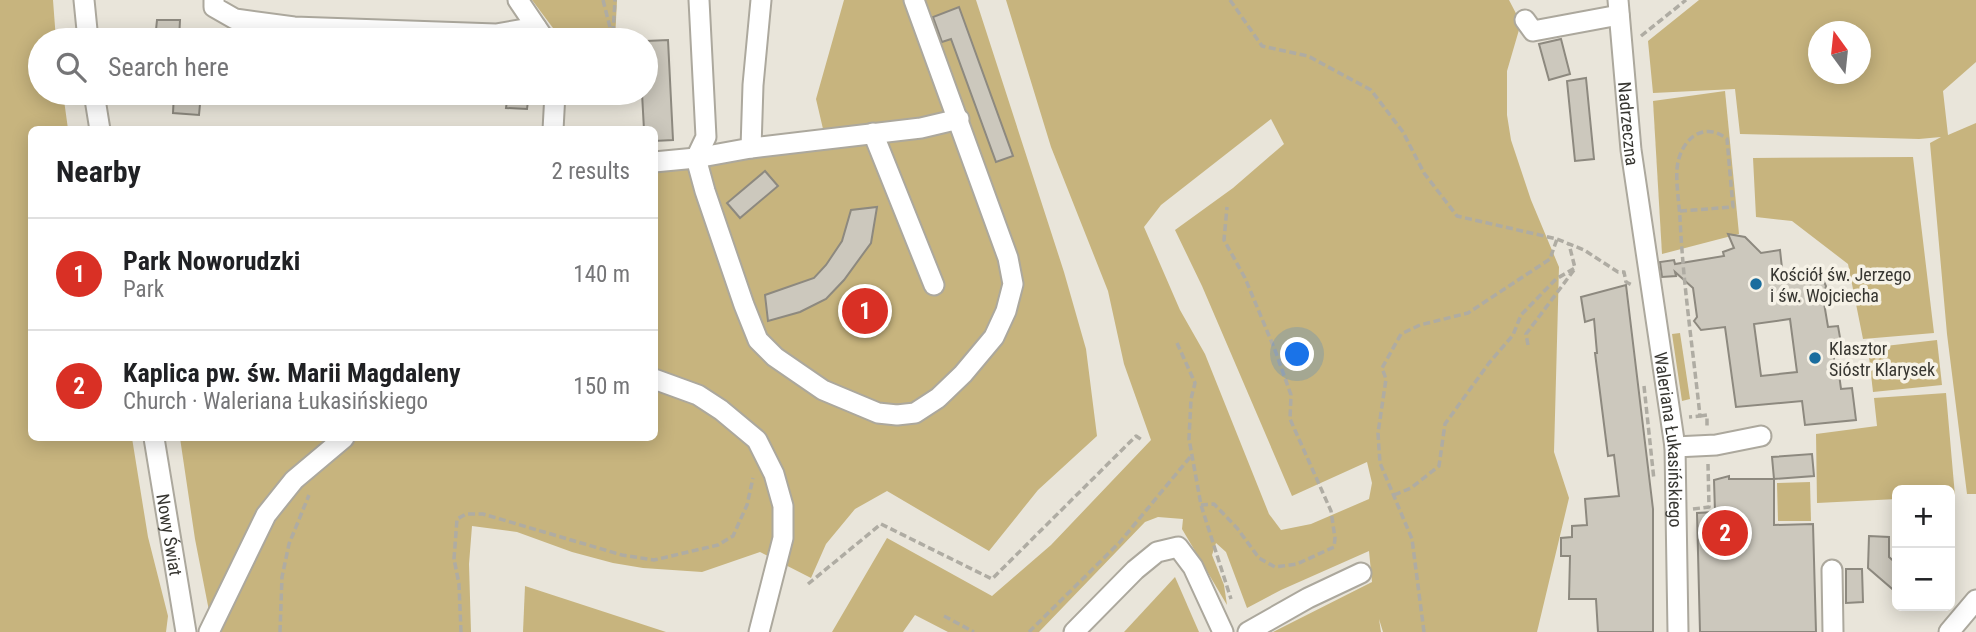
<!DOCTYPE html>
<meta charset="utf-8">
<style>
:root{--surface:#fff;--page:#f2f2f2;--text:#202124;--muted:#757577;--line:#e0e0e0;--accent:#d93025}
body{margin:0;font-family:"Roboto Condensed",sans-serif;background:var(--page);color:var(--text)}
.controls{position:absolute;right:21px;bottom:21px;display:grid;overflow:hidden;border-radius:10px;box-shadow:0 4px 18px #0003}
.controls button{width:63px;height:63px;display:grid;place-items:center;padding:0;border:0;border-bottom:2px solid var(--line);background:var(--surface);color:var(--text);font:35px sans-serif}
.compass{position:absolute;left:1808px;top:21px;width:63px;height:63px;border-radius:50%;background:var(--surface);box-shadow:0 4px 18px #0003;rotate:345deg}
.you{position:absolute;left:1298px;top:355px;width:24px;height:24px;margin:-18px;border:5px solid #fff;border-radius:50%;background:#1a73e8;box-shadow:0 0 0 10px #1a73e833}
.badge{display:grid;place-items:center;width:46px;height:46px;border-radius:50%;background:var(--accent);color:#fff;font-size:23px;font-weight:700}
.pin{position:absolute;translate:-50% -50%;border:4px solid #fff;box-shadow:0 2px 7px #0006}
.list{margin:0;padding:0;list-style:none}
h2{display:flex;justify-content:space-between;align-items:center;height:91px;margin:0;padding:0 28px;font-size:30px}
h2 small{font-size:23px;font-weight:400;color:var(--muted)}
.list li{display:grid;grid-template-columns:46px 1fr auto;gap:21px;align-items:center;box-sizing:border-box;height:112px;padding:0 28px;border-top:2px solid var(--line)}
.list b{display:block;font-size:26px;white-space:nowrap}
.list p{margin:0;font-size:23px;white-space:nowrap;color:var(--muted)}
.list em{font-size:23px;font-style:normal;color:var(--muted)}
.icon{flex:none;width:38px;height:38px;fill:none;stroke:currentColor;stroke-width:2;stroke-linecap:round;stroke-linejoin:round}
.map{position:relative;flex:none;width:1976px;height:632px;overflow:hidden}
.search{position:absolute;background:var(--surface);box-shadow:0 4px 18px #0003;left:28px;top:28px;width:630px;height:77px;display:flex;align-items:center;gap:18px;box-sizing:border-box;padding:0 24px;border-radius:38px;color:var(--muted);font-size:26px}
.panel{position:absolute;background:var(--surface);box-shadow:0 4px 18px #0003;left:28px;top:126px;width:630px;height:315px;border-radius:10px}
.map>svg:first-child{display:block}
.green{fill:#c7b47e;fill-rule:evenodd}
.building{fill:#ccc8bd;stroke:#8d897f;stroke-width:2;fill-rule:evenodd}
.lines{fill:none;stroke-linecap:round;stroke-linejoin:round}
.minor-casing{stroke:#aca89d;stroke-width:23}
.path{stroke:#afaca3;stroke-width:3.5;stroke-dasharray:7 3.5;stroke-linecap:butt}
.minor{stroke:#fff;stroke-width:19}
.poi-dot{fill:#1a6d9e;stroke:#f6f2e7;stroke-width:2.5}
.labels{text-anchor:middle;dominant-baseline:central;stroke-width:7;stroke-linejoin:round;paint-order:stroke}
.street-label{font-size:18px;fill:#373631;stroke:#f6f2e7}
.poi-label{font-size:18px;fill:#373631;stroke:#f6f2e7;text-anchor:start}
</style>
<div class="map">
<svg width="1976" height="632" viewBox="0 0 1976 632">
<rect width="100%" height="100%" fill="#e9e5da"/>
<g class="green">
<path d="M0,0H53L56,40H40V93H63L68,129L32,130V438H132L148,537L168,616L166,632H0Z"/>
<path d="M532,0H617L615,40H562Z"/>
<path d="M844,0H976L1064,272L1086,349L1097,436L1038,490L989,551L887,491L855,509L826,544L811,578L760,552L702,572L643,568L613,563L572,552L517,532L472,526L469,564L471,632H216L210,616L195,539L180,438H654L655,172L827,146L816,99Z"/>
<path d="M1006,0H1509L1521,23L1507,71V115L1511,140L1531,200L1559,267L1554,452L1569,498L1537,632H1383L1379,619L1381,632H1273L1372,582L1369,551L1281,590L1247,608L1226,552L1216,543L1212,555L1224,585L1227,605L1182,529L1183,519L1158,517L1145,522L1039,632H948L915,615L903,632H832L887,538L992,596L1051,545L1151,440L1124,364L1108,291L1051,147ZM1271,119L1284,144L1233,188L1175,230L1202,286L1292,496L1367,462L1372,483L1369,499L1311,524L1281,530L1269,514L1205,354L1180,310L1144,227L1161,205Z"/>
<path d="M1699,0H1976V62L1943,91L1948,135L1976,123V494H1967L1947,334L1930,143L1941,137L1919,139L1740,134L1735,89L1653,93L1648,41ZM1818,32H1860V74H1818Z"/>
<path d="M1725,91L1739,234L1662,254L1653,101Z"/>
<path d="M1913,157L1934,333L1863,339L1848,264L1792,221L1756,217L1753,158Z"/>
<path d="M1680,333L1690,399L1682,401L1672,334Z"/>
<path d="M1937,340L1942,385L1873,392L1868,348Z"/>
<path d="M1946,393L1955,496H1950V490H1897V499L1817,503L1816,434L1877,426L1874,398Z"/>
<path d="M1810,482L1811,521H1778L1777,483Z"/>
<path d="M1175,577L1199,632H1124Z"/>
<path d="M525,586L666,632H523Z"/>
</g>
<g class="building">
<path d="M959,7L1013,156L996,162L951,39L942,42L933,17Z"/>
<path d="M157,20H180L179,40H155Z"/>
<path d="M1561,39L1570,74L1549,80L1539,44Z"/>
<path d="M668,40L673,140L654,141V130H644L642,93H646V41Z"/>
<path d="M1586,78L1594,159L1575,161L1567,81Z"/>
<path d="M174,93H201L199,115L173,113Z"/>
<path d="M508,93H529L527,109L506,108Z"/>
<path d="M765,171L778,186L740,218L727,203Z"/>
<path d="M877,207L871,243L844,280L826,299L800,312L768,321L765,295L814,278L826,265L842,241L851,210Z"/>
<path d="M1728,234L1745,237L1761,253L1780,250L1783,277L1807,271L1820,273L1826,286L1823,297L1828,327L1838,326L1841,343L1832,344L1836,375L1839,374L1841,389L1852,388L1856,420L1805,425L1802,401L1736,407L1725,327L1701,330L1694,321L1697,317L1693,288L1675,272L1676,276L1662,277L1660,262L1674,260L1675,264L1724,256L1723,252L1734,248ZM1790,319L1797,372L1761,376L1754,324Z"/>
<path d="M1626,285L1653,509V632H1598L1596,599H1569L1570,556H1561V538L1572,537V526L1587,525L1585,499L1619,496L1614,455L1608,456L1595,353H1597L1594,319L1585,322L1581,297Z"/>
<path d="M1812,454L1814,476L1774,479L1772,457Z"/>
<path d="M1729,476V479H1774V525L1813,524L1816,632H1700L1697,513L1715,512L1714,480Z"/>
<path d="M1869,536L1889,537V557L1897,564V593L1868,568Z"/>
<path d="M1846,569H1862L1863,602L1846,603Z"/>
</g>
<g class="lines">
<defs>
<g id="minor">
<path d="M84,0L88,40"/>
<path d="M214,0V7L235,19L294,27L496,34L536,27"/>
<path d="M518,0L545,40"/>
<path d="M699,0L706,137L696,158L705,191L744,305L758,340L775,357L823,390L878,413L897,415L915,413L938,398L963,374L994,337L1006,311L1013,284L1008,258L914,0"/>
<path id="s1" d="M1618,0L1631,150L1675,447L1678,632"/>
<path d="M1525,20L1533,31L1619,15"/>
<path d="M94,93L100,130"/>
<path d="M553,130L555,93"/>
<path d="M873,133L934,285"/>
<path d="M751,148L921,128L959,119"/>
<path d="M654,162L696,158L751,148L753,85L761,0"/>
<path d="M654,379L698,395L721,410L757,440L774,474L783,506V538L759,632"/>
<path id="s2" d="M154,438L186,632"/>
<path d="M1675,447L1716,445L1761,436"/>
<path d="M1832,570L1833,632"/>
<path d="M209,632L266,515L294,480L344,438"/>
<path d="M1074,632L1135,570L1157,552L1178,547L1193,567L1223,632"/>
<path d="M1248,632L1308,598L1361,573"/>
<path d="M1949,632L1976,600"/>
</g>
</defs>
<use href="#minor" class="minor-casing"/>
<g class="path">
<path d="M603,0L613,39"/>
<path d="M1230,0L1262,46L1308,56L1371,90L1403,132L1424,173L1457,216L1557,239L1584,250L1618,272H1624L1626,282L1632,285"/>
<path d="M613,33L615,0"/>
<path d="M1641,36L1686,0"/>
<path d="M1680,211L1733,207L1727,139C1702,119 1679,142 1677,169C1676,185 1679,202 1680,218C1683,284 1693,350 1700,416L1689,417"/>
<path d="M1177,343L1195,383L1191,399L1189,439L1201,505L1231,599"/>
<path d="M1528,345L1526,334L1574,270"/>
<path d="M1644,386L1654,480"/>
<path d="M1700,416L1707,415V428"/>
<path d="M1394,495L1411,488L1439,466L1445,424L1489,363L1513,335L1521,315L1556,279L1575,268L1569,244"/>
<path d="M1201,505L1214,504L1237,528L1259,558L1275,567L1297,564L1334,547L1335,538L1331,511L1290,419L1291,395L1275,350L1245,278L1224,240L1227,207"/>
<path d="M1693,509L1709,507L1708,464"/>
<path d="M808,584L881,524L992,579L1136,436L1142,440"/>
<path d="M944,616L974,632"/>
<path d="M280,632L282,577L289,544L309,495"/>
<path d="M461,632L459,584L454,559L457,519L466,514H483L622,555L654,560L718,545L733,536L747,505L753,478"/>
<path d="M1029,632L1120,542L1191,456"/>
<path d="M1424,632L1412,539L1380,463L1378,433L1386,379L1382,368L1401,334L1420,325L1468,313L1550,259L1557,239"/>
</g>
<use href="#minor" class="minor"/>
</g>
<g class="poi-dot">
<circle cx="1756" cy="284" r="7"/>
<circle cx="1815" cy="358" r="7"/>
</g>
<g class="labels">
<g class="street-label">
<text stroke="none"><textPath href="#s1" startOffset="124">Nadrzeczna</textPath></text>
<text stroke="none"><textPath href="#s1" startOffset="443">Waleriana Łukasińskiego</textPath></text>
<text stroke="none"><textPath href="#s2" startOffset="98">Nowy Świat</textPath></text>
</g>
<g class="poi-label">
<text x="1770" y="274">Kościół św. Jerzego<tspan x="1770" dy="21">i św. Wojciecha</tspan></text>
<text x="1829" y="348">Klasztor<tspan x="1829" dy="21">Sióstr Klarysek</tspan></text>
</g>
</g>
</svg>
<div class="controls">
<button>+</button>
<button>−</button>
</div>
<svg class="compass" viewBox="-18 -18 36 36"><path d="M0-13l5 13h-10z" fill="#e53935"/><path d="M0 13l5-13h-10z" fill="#757577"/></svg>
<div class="you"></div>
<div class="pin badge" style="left:865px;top:311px">1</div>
<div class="pin badge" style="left:1725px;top:533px">2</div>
<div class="search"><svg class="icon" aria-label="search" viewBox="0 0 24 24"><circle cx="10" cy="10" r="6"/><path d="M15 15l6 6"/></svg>Search here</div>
<section class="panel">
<h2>Nearby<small>2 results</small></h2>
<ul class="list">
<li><span class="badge">1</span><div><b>Park Noworudzki</b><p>Park</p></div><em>140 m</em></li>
<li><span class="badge">2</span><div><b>Kaplica pw. św. Marii Magdaleny</b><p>Church · Waleriana Łukasińskiego</p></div><em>150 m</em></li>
</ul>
</section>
</div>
